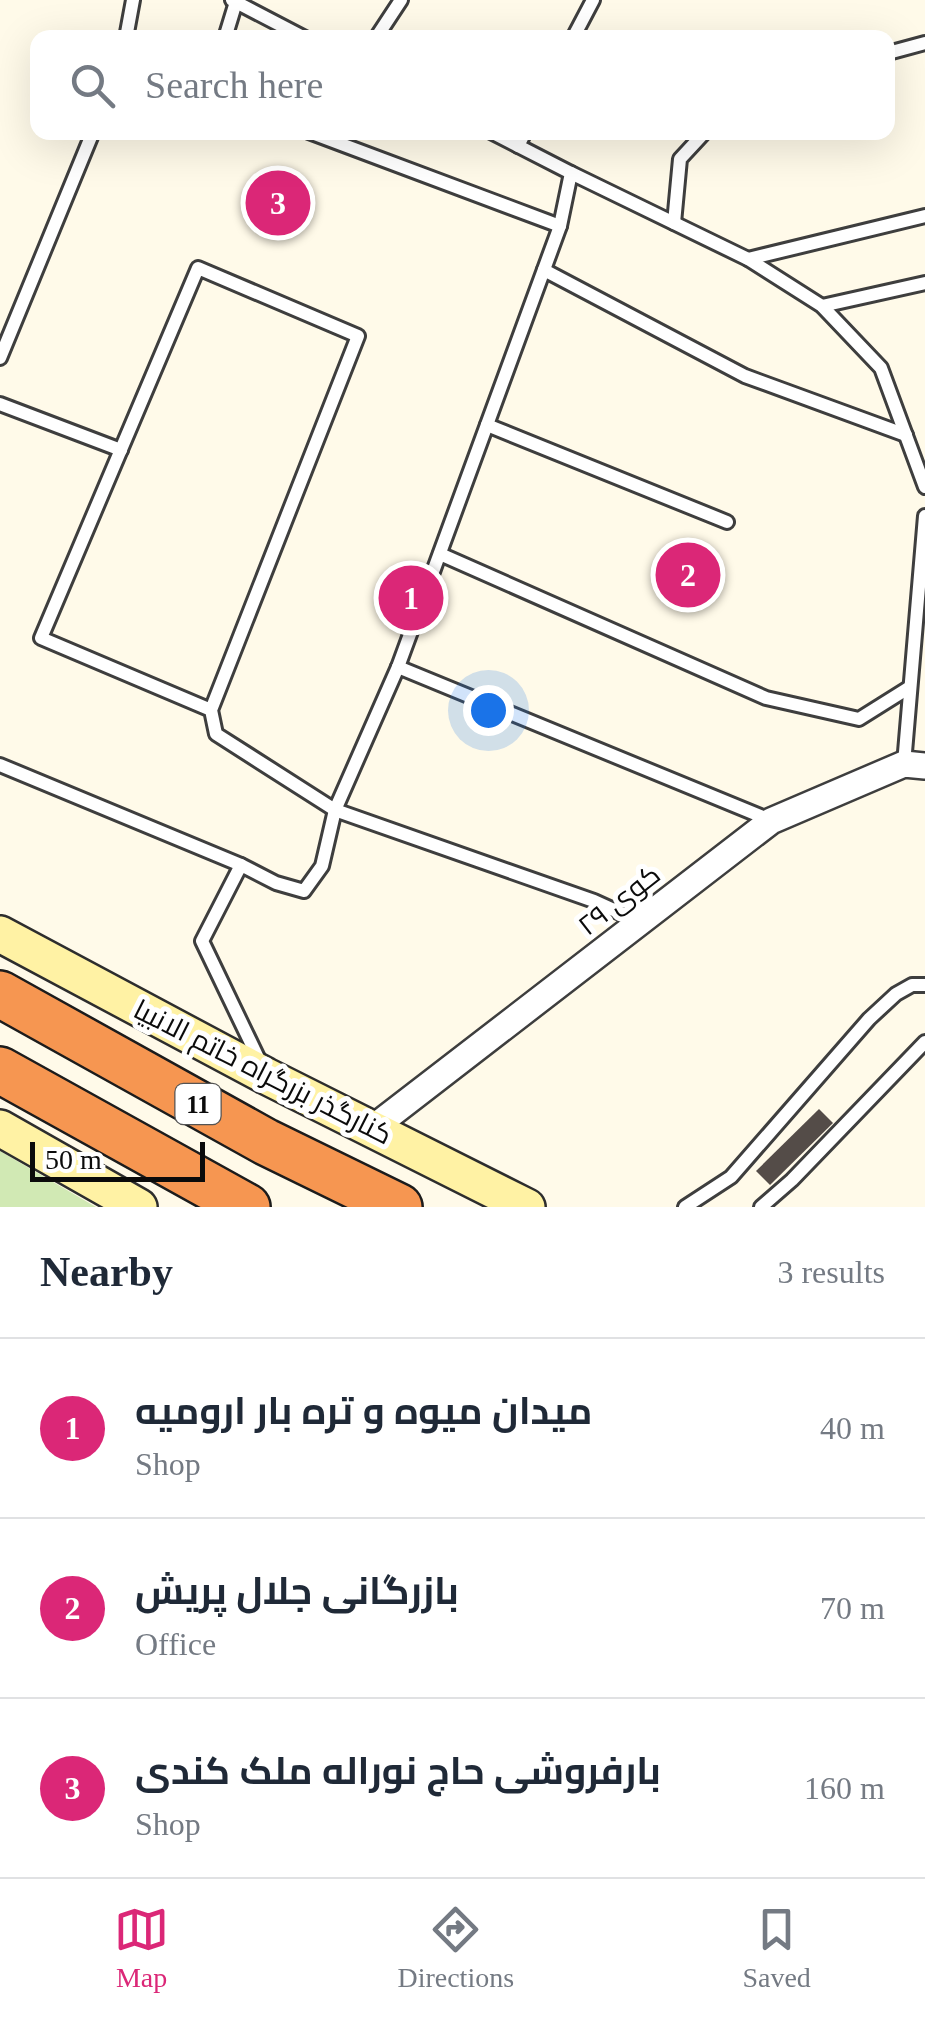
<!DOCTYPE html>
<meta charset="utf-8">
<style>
:root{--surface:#fff;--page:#f2f2f3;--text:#1f2937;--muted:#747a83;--line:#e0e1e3;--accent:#db2777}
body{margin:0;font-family:"Times New Roman",Cairo,serif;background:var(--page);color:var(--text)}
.scale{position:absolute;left:30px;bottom:25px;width:175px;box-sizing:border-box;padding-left:10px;border:5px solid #0b0b0b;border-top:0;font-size:28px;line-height:35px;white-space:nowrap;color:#0b0b0b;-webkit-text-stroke:8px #fff;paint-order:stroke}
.you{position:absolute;left:488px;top:710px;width:35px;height:35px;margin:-25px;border:8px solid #fff;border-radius:50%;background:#1a73e8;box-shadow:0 0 0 15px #1a73e833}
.badge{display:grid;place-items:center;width:65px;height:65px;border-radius:50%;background:var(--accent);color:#fff;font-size:32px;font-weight:700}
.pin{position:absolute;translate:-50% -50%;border:5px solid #fff;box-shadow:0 2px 10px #0006}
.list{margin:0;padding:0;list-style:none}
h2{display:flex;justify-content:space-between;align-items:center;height:130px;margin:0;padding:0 40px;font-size:42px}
h2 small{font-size:32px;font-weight:400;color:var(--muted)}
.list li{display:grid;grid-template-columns:65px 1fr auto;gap:30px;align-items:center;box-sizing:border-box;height:180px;padding:0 40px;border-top:2px solid var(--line)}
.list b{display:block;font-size:38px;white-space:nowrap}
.list p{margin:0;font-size:32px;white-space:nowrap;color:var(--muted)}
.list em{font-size:32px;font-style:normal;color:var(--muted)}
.icon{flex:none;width:55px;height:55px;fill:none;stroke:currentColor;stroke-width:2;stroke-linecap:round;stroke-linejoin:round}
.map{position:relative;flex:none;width:925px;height:1207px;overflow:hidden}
.search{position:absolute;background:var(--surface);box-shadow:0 10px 40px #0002;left:30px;right:30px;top:30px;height:110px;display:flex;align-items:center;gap:25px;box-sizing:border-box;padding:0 35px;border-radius:20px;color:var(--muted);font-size:38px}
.sheet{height:670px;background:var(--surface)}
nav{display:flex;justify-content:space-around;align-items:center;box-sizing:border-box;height:140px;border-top:2px solid var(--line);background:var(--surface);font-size:28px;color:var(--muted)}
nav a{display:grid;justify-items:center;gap:5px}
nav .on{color:var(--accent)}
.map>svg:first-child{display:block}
.green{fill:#d1e9b4}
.building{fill:#544c48}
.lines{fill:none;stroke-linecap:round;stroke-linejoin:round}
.lane-casing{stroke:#3e3e3e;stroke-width:18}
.street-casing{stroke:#3e3e3e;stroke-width:30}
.secondary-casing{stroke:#2d2d2d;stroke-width:40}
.highway-casing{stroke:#1c1c1c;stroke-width:50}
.lane{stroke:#fff;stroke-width:12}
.street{stroke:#fff;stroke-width:25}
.secondary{stroke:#fff2a4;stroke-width:35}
.highway{stroke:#f69651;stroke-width:45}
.labels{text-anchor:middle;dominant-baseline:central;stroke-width:10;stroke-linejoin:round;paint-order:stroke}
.shield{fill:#fff;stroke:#545454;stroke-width:2.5}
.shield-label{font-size:25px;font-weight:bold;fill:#0b0b0b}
.street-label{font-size:28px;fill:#0b0b0b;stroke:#fff}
</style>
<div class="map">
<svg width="925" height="1207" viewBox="0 0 925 1207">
<rect width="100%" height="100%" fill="#fffae9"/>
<path class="green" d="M0,1151L96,1207H0Z"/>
<path class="building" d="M819,1109L833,1123L770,1185L756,1171Z"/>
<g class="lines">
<defs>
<g id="lane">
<path d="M232,0L305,38"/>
<path d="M126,38L133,0"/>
<path d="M225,38L236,2"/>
<path d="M376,38L401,0"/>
<path d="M573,38L593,0"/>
<path d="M888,53L925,43"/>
<path d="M491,132L571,173L560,226"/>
<path d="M518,146L525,132"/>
<path d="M571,173L748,259L822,306L881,368L925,487"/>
<path d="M674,223L680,159L705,132"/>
<path d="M748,259L925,216"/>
<path d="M544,270L745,376L906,435"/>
<path d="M822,306L925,283"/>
<path d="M0,358L93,132"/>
<path d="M0,404L121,450"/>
<path d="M487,425L727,522"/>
<path d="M440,554L766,698L859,719L910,687"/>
<path d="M398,667L770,820"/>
<path d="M211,710L41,638L198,268L358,336L211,710L216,734L335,810L594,901L640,922"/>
<path d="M904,764L925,516"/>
<path d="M0,765L241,865"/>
<path d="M261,1064L202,941L241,865L276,883L304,891L322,866L335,810L398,667L560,226L309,132"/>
<path d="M685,1207L731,1177L869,1019L896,994L912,985H925"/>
<path d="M761,1207L792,1180L925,1042"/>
</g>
<path id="street" d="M373,1128L771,821L904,764L925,766"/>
<g id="secondary">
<path d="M0,934L266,1076L527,1207"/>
<path d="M0,1128L139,1207"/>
</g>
<g id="highway">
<path d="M0,994L266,1142L399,1207"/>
<path d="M0,1070L247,1207"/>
</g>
</defs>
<use href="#lane" class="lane-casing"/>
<use href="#street" class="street-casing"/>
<use href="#secondary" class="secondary-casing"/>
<use href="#highway" class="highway-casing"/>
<use href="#lane" class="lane"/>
<use href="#street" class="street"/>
<use href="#secondary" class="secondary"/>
<use href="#highway" class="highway"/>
</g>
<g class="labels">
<rect class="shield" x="175.5" y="1084" width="45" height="40" rx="8"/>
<g class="shield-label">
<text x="198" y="1104">11</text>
</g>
<g class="street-label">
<text transform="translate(619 900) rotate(-38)">کوی ۲۹</text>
<text transform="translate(263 1072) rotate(27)">کنارگذر بزرگراه خاتم الانبیا</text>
</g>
</g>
</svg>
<div class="scale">50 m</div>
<div class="you"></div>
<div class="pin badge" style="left:411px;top:598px">1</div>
<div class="pin badge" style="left:688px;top:575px">2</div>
<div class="pin badge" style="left:278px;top:203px">3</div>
<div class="search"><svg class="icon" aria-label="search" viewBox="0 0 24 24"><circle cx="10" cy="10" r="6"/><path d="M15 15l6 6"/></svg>Search here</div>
</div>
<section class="sheet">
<h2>Nearby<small>3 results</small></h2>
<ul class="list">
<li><span class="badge">1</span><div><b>میدان میوه و تره بار ارومیه</b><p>Shop</p></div><em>40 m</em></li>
<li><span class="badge">2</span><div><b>بازرگانی جلال پریش</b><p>Office</p></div><em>70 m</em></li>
<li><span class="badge">3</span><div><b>بارفروشی حاج نوراله ملک کندی</b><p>Shop</p></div><em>160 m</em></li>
</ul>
</section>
<nav>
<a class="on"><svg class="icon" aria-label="map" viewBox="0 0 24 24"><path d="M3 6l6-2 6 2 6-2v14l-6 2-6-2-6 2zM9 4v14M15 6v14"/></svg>Map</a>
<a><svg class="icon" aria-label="directions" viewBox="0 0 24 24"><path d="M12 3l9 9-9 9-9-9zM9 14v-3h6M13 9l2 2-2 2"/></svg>Directions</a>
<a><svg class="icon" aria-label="saved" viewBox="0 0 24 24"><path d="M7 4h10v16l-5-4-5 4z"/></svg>Saved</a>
</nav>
